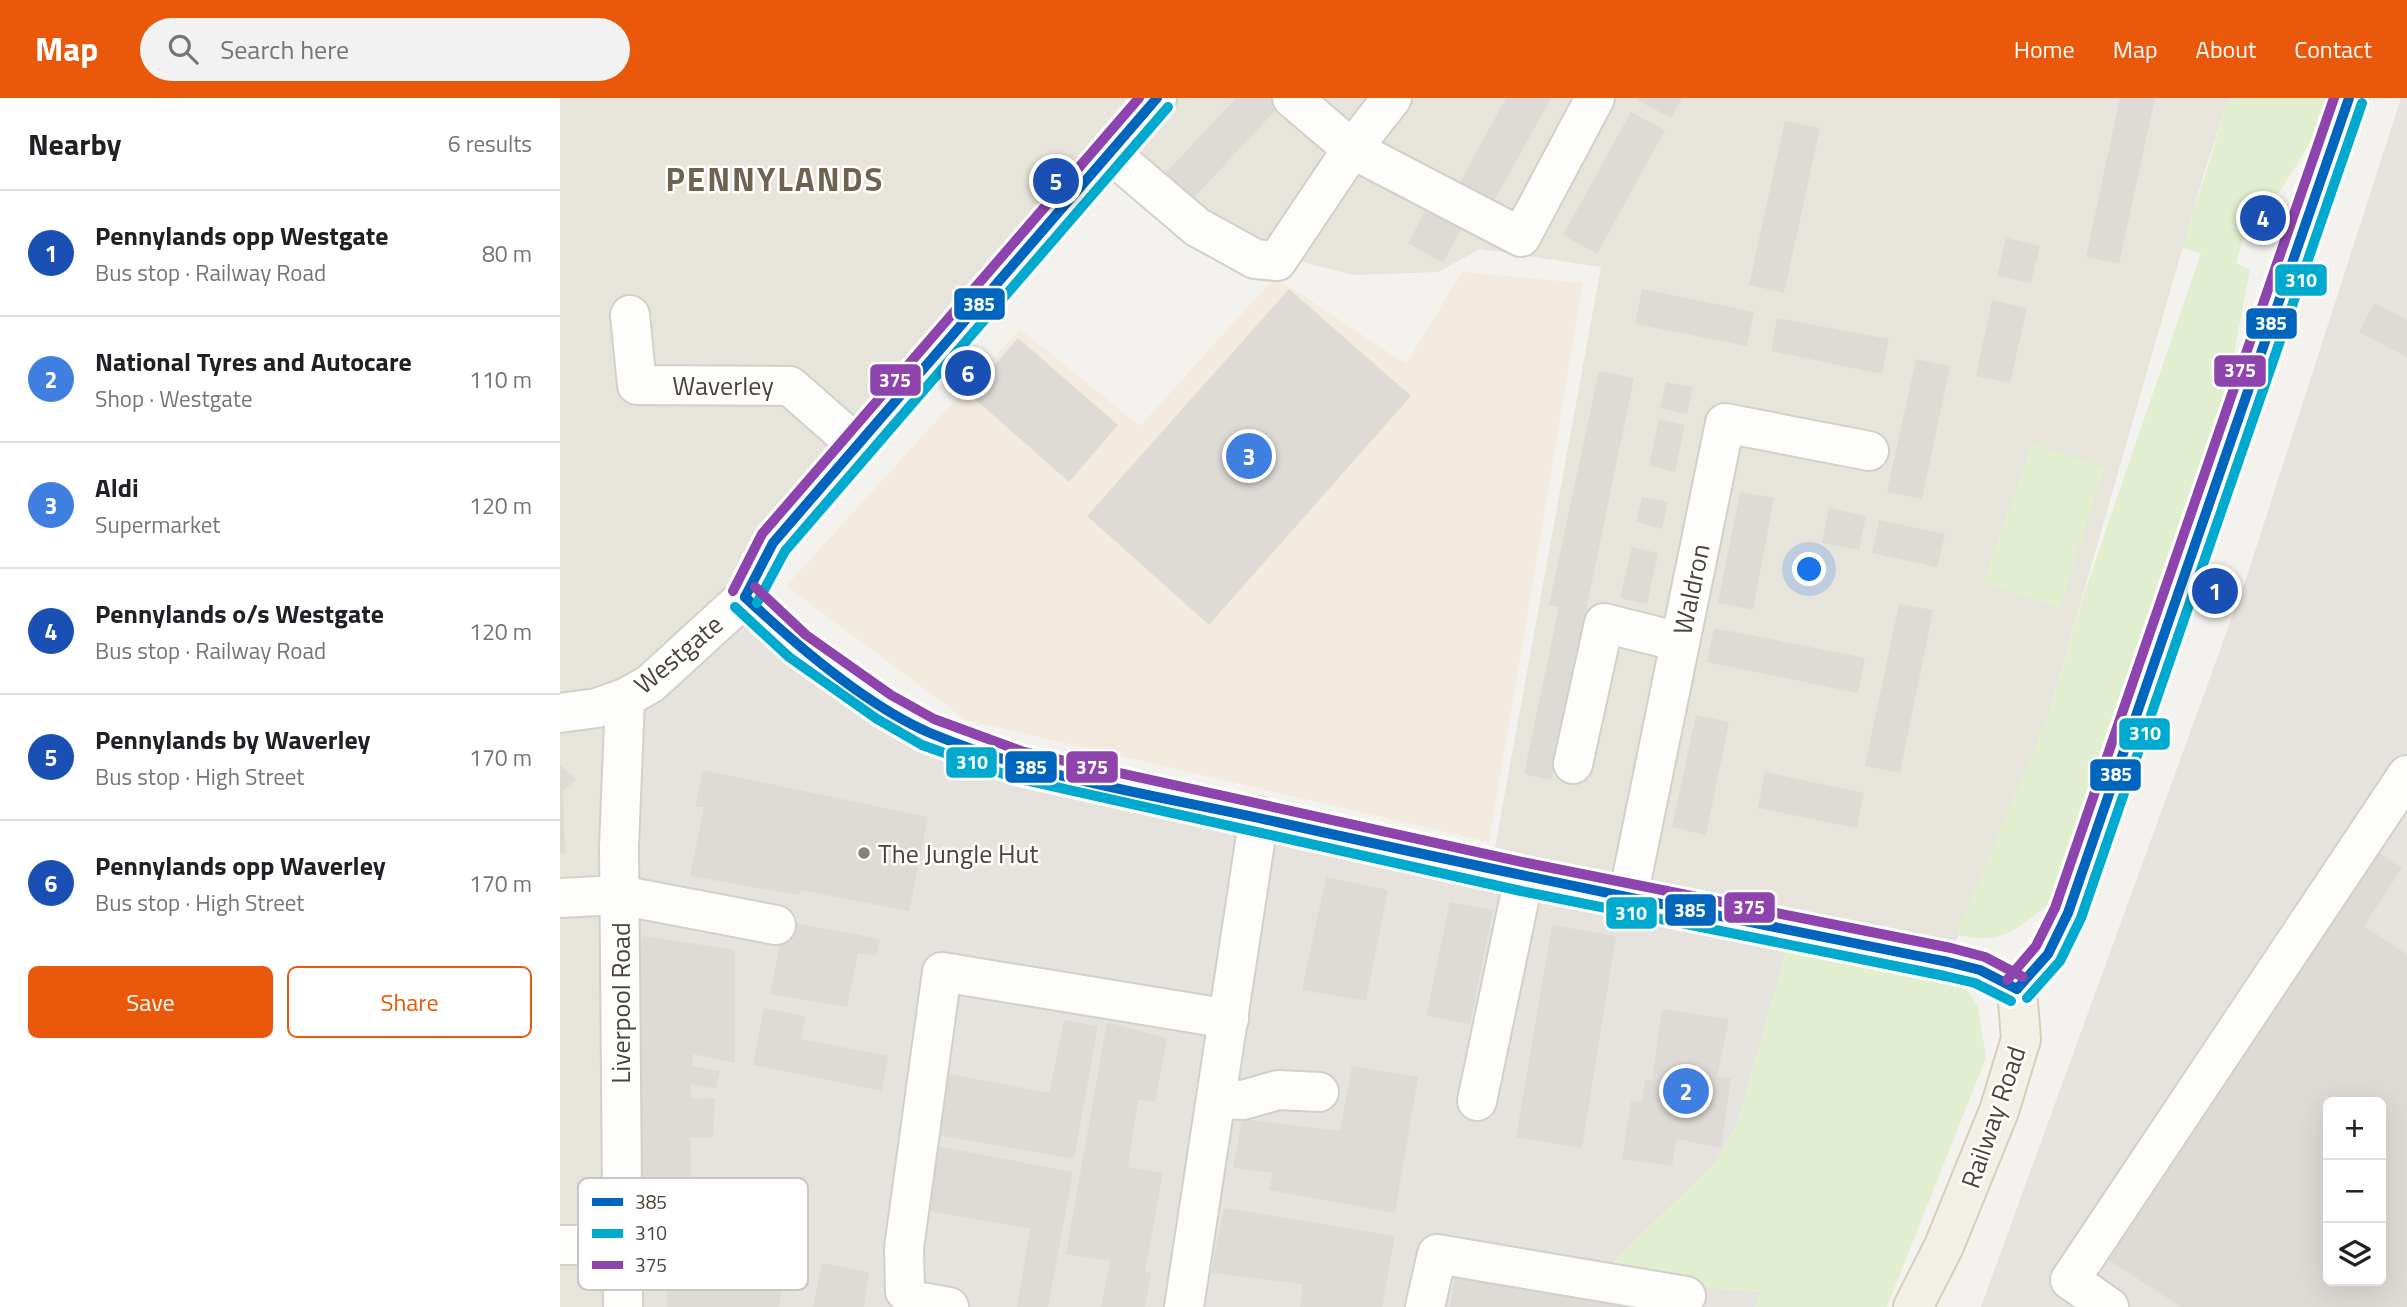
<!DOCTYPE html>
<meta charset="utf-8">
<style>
:root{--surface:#fff;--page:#f2f2f2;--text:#202124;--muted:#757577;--line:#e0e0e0;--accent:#ea580c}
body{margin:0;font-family:"Titillium Web",sans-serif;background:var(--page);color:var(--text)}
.controls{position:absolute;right:21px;bottom:21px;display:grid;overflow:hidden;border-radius:10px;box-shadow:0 7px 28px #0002}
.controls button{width:63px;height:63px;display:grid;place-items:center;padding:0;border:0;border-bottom:2px solid var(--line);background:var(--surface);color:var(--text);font:35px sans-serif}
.you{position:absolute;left:1250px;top:472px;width:24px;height:24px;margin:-18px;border:5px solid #fff;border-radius:50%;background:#1a73e8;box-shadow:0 0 0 10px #1a73e833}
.badge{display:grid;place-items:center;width:46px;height:46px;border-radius:50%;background:var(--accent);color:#fff;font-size:23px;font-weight:700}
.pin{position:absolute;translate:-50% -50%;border:4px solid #fff;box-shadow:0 2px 7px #0006}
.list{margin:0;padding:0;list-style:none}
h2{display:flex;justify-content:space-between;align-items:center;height:91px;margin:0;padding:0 28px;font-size:30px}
h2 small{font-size:23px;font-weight:400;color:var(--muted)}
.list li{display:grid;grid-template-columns:46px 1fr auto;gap:21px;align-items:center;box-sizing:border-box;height:126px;padding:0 28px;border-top:2px solid var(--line)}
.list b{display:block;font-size:26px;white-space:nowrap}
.list p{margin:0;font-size:23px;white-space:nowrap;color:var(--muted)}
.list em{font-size:23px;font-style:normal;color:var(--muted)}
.actions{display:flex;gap:14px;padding:21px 28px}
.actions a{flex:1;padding:16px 0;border:2px solid var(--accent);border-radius:10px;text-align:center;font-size:24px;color:var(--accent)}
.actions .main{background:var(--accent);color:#fff}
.icon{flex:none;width:38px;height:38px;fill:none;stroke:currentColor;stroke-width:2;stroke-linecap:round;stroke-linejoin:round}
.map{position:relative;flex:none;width:1847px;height:1209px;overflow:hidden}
header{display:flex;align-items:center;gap:42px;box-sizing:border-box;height:98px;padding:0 35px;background:var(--accent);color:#fff}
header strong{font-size:33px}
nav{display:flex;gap:38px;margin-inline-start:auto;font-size:24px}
.search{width:490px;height:63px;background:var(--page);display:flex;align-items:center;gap:18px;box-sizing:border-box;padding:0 24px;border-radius:38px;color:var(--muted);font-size:26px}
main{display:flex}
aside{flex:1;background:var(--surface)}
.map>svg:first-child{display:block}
.residential{fill:#e7e4dc}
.commercial{fill:#f3ebdf}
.industrial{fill:#e6e2de;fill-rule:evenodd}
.green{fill:#e1eecf}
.parking{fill:#e6e3df}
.building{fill:#dedbd6;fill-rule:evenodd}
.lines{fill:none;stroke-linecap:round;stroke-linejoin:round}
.minor-casing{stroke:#d2d0cb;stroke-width:42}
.major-casing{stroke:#d6cebb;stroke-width:42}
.minor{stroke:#fdfdfc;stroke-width:38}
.major{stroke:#f2efe6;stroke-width:38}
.bus-1-casing{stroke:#fff;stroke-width:16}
.bus-2-casing{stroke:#fff;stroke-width:16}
.bus-3-casing{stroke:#fff;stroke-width:16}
.bus-1{stroke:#0065bd;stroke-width:10}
.bus-2{stroke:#00a9ce;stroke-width:10}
.bus-3{stroke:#8e44ad;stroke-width:10}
.poi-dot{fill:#868178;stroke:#fff;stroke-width:2.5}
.labels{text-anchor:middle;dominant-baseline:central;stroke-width:5;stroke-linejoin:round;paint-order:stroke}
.street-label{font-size:26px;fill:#4b4439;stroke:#fff}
.poi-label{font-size:26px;fill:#4b4439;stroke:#fff;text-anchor:start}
.district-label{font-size:33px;font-weight:bold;letter-spacing:2px;fill:#6e6250;stroke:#fff}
.key{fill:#fff;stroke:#c9c7c4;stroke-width:2}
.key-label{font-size:19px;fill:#4b4439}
.line-badge{stroke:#fff;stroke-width:2.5}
.badge-label{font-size:19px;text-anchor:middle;font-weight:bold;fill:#fff}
</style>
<header>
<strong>Map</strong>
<div class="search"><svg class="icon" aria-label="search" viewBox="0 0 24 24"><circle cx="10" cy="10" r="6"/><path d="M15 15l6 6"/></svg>Search here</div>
<nav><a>Home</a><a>Map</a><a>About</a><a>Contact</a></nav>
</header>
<main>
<aside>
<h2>Nearby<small>6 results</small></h2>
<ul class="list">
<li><span class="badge" style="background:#1a4fb4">1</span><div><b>Pennylands opp Westgate</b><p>Bus stop · Railway Road</p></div><em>80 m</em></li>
<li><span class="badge" style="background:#3f7fe0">2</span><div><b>National Tyres and Autocare</b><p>Shop · Westgate</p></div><em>110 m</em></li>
<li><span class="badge" style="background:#3f7fe0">3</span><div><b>Aldi</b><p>Supermarket</p></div><em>120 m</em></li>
<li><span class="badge" style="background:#1a4fb4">4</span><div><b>Pennylands o/s Westgate</b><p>Bus stop · Railway Road</p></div><em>120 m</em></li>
<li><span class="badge" style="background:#1a4fb4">5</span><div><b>Pennylands by Waverley</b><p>Bus stop · High Street</p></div><em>170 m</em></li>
<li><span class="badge" style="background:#1a4fb4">6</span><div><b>Pennylands opp Waverley</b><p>Bus stop · High Street</p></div><em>170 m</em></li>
</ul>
<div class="actions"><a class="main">Save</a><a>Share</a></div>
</aside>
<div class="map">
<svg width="1847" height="1209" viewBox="0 0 1847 1209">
<rect width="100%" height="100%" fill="#f4f2ee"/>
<path class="residential" d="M0,0H1669L1645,72L1488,618L1388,864L931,771L1041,169L920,151L878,174L794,177L703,154L553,51L185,499L63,1209H0Z"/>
<path class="commercial" d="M902,174L1023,185L929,744L406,622L226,488L460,231L580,328L715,179L846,266Z"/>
<g class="industrial">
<path d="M1841,0H1847V1209H1421L1687,478ZM1768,1004H1821V1183H1768Z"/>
<path d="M185,499L368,634L1232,833L1177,1026L1157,1063L1037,1180L1201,1194L1195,1209H63L59,749L90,586Z"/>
</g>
<g class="green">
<path d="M1669,0H1770L1758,33L1709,110H1693L1676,165L1690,172L1669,281L1487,808C1451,835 1443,846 1396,837L1488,618L1523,499L1641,155L1622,150Z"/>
<path d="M1472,345L1545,369L1499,511L1423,485Z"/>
<path d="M1232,833L1388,864L1418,908L1426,960L1327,1209H1195L1201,1194L1036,1181L1157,1063L1177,1026Z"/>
</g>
<path class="parking" d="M380,684L640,735L653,743L670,784L661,833L638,862L617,873L353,826Z"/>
<g class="building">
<path d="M676,0H721L724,3L629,105L601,80Z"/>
<path d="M946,0H991L927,116L893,97Z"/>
<path d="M1078,0H1122L1111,20L1077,2Z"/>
<path d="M1560,0H1595L1559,166L1526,159Z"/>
<path d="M1071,14L1105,32L1037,156L1003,137Z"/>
<path d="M1225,23L1260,30L1224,195L1189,187Z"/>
<path d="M872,101L907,120L883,165L848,145Z"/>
<path d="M1446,140L1480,148L1471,185L1437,178Z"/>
<path d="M729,191L851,298L649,527L527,418Z"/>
<path d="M1082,191L1194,214L1187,248L1075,226Z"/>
<path d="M1432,202L1467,210L1450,285L1416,278Z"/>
<path d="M1814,205L1847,222V259L1799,234Z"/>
<path d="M1217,220L1329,241L1322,276L1211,253Z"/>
<path d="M458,240L558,327L509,384L409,296Z"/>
<path d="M1356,261L1390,268L1362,401L1327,394Z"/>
<path d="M1039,273L1074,280L991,682L964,676L999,509L989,507Z"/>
<path d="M1106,284L1133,289L1127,316L1100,310Z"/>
<path d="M1099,321L1125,327L1115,374L1089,367Z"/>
<path d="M1180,394L1214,400L1193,512L1158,505Z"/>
<path d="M1082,399L1108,404L1102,431L1076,424Z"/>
<path d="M1269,410L1306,418L1299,452L1262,445Z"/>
<path d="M1319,422L1385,436L1377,469L1312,455Z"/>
<path d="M1072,449L1098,455L1087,506L1060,500Z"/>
<path d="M1339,506L1373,512L1340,675L1305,668Z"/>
<path d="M1154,530L1305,560L1298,595L1147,564Z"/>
<path d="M1136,617L1169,624L1146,737L1112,729Z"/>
<path d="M0,667L16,681L3,693L5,755H0Z"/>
<path d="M143,672L368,719L349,813L240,792L239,797L130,778L144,709H135Z"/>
<path d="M1205,674L1304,695L1297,730L1198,710Z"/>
<path d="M1812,750L1842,770L1804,828L1847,856V1209H1621L1543,1158ZM1768,1004H1821V1183H1768Z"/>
<path d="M766,779L828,792L806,903L742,892Z"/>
<path d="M890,804L933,812L910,926L866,918Z"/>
<path d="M225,823L320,841L316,858L298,855L287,909L210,896Z"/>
<path d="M992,827L1056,838L1022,1050L956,1039Z"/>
<path d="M84,838L175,852V965L133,956L132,968L160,973L156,991L130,986L132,1001L155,1000L153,1040H130L133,1119L233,1120L219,1209H107V1137L115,1134V1123L105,1124L102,1135L85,1134L86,1123L79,1122L77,843Z"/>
<path d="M204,910L246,918L241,941L328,958L322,993L193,967Z"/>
<path d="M1102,911L1169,921L1157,979L1171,980L1161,1050L1117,1041L1112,1068L1062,1061L1071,1003L1082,1004L1085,982H1092Z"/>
<path d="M504,922L538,928L514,1061L378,1037L390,976L489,995Z"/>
<path d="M547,924L607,940L595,1004L578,1002L568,1069L603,1075L585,1174L591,1175L585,1209H541L550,1163L506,1156Z"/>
<path d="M792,968L858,979L835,1115L709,1092L713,1075L673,1070L682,1021L780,1033Z"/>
<path d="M371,1047L513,1074L488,1209H457L470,1131L359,1111Z"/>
<path d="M664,1110L835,1138L822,1209H740L743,1186L651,1175Z"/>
<path d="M262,1165L309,1174L304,1209H253Z"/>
<path d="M895,1176L1079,1209H890Z"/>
</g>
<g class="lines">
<defs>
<g id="minor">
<path d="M732,0L792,51L961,139L1035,0"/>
<path d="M549,54L637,129L695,161L717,163L792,51L832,0"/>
<path d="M70,217L77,287L230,288L296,346"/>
<path d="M185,499L237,548L324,609L368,634L460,667L964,779L1388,864L1420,872L1457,891"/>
<path d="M0,615L37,610L65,600L90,586L185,499L213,445L597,0"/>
<path d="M1013,666L1044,525L1120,544"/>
<path d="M1068,799L1165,325L1309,353"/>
<path d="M0,800L59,797L216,827"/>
<path d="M658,1001L683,1002L718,992L759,994"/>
<path d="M917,1003L964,779"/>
<path d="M0,1147H62"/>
<path d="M63,1209L59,749L65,600"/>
<path d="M389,1209L355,1203L345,1193L344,1150L382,874L669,921"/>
<path d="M624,1209L699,718"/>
<path d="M865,1209L877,1156L1126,1198"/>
<path d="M1549,1209L1510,1182L1847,677"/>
</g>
<path id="major" d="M1353,1209L1384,1148L1439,1013L1461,941L1457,891L1488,856L1508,815L1789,0"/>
</defs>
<use href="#minor" class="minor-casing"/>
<use href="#major" class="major-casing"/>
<use href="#minor" class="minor"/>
<use href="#major" class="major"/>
<defs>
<g id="bus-1">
<path d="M185,499C236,547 305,607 370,635C480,681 601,698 717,724C940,774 1164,819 1388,864L1420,872L1457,891"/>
<path d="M185,499L213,445L597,0"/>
<path d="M1457,891L1488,856L1508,815L1789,0"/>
</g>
<g id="bus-2">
<path d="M197,505L225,453L608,9"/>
<path d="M175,509L229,559L317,621L362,647L455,680L961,793L1385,878L1415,885L1451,903"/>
<path d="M1467,900L1500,863L1521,820L1802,5"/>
</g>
<g id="bus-3">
<path d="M195,489L246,537L331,597L374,621L464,654L967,765L1391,850L1425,859L1463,879"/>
<path d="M173,493L202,436L579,0"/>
<path d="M1447,882L1476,848L1495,810L1774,0"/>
</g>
</defs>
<use href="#bus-1" class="bus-1-casing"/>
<use href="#bus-2" class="bus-2-casing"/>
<use href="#bus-3" class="bus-3-casing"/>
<use href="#bus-1" class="bus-1"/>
<use href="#bus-2" class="bus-2"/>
<use href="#bus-3" class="bus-3"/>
</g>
<circle class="poi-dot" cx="304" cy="755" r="7"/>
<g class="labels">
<g class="street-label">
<text x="163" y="287">Waverley</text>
<text transform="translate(1131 491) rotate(-78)">Waldron</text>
<text transform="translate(118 556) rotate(-40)">Westgate</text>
<text transform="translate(60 905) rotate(-90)">Liverpool Road</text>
<text transform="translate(1433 1019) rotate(-71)">Railway Road</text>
</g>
<g class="poi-label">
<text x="318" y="755">The Jungle Hut</text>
</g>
<g class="district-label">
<text x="215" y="81">PENNYLANDS</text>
</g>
</g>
<rect x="18" y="1080" width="230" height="112" rx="10" class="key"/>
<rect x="32" y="1100" width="31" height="8" fill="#0065bd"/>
<rect x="32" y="1131" width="31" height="9" fill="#00a9ce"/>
<rect x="32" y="1163" width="31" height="8" fill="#8e44ad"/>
<g class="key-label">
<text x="75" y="1111">385</text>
<text x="75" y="1142">310</text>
<text x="75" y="1174">375</text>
</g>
<g class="line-badge">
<rect x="1714" y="165" width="54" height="34" rx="7" fill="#00a9ce"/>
<rect x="393" y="189" width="53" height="34" rx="7" fill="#0065bd"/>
<rect x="1685" y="209" width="53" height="33" rx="7" fill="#0065bd"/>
<rect x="1653" y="256" width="54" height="34" rx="7" fill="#8e44ad"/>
<rect x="309" y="265" width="53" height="34" rx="7" fill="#8e44ad"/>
<rect x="1558" y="619" width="53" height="34" rx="7" fill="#00a9ce"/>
<rect x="385" y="648" width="53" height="33" rx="7" fill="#00a9ce"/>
<rect x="505" y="652" width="54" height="34" rx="7" fill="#8e44ad"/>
<rect x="444" y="652" width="54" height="34" rx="7" fill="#0065bd"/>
<rect x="1529" y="660" width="53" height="34" rx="7" fill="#0065bd"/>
<rect x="1163" y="793" width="53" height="33" rx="7" fill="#8e44ad"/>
<rect x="1104" y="795" width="53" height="34" rx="7" fill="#0065bd"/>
<rect x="1045" y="798" width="53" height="34" rx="7" fill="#00a9ce"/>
</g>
<g class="badge-label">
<text x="1741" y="189">310</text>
<text x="419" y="213">385</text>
<text x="1711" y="232">385</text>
<text x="1680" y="279">375</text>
<text x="335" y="289">375</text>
<text x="1585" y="642">310</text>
<text x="412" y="671">310</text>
<text x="532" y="676">375</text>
<text x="471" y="676">385</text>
<text x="1556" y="683">385</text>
<text x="1189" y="816">375</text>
<text x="1130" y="819">385</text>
<text x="1071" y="822">310</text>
</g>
</svg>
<div class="controls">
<button>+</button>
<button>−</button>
<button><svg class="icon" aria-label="layers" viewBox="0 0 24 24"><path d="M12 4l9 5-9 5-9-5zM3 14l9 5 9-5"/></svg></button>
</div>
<div class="you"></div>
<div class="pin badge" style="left:1655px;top:493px;background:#1a4fb4">1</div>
<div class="pin badge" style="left:1126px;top:993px;background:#3f7fe0">2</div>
<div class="pin badge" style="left:689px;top:358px;background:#3f7fe0">3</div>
<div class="pin badge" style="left:1703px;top:120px;background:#1a4fb4">4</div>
<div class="pin badge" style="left:496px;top:83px;background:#1a4fb4">5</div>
<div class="pin badge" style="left:408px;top:275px;background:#1a4fb4">6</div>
</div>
</main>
